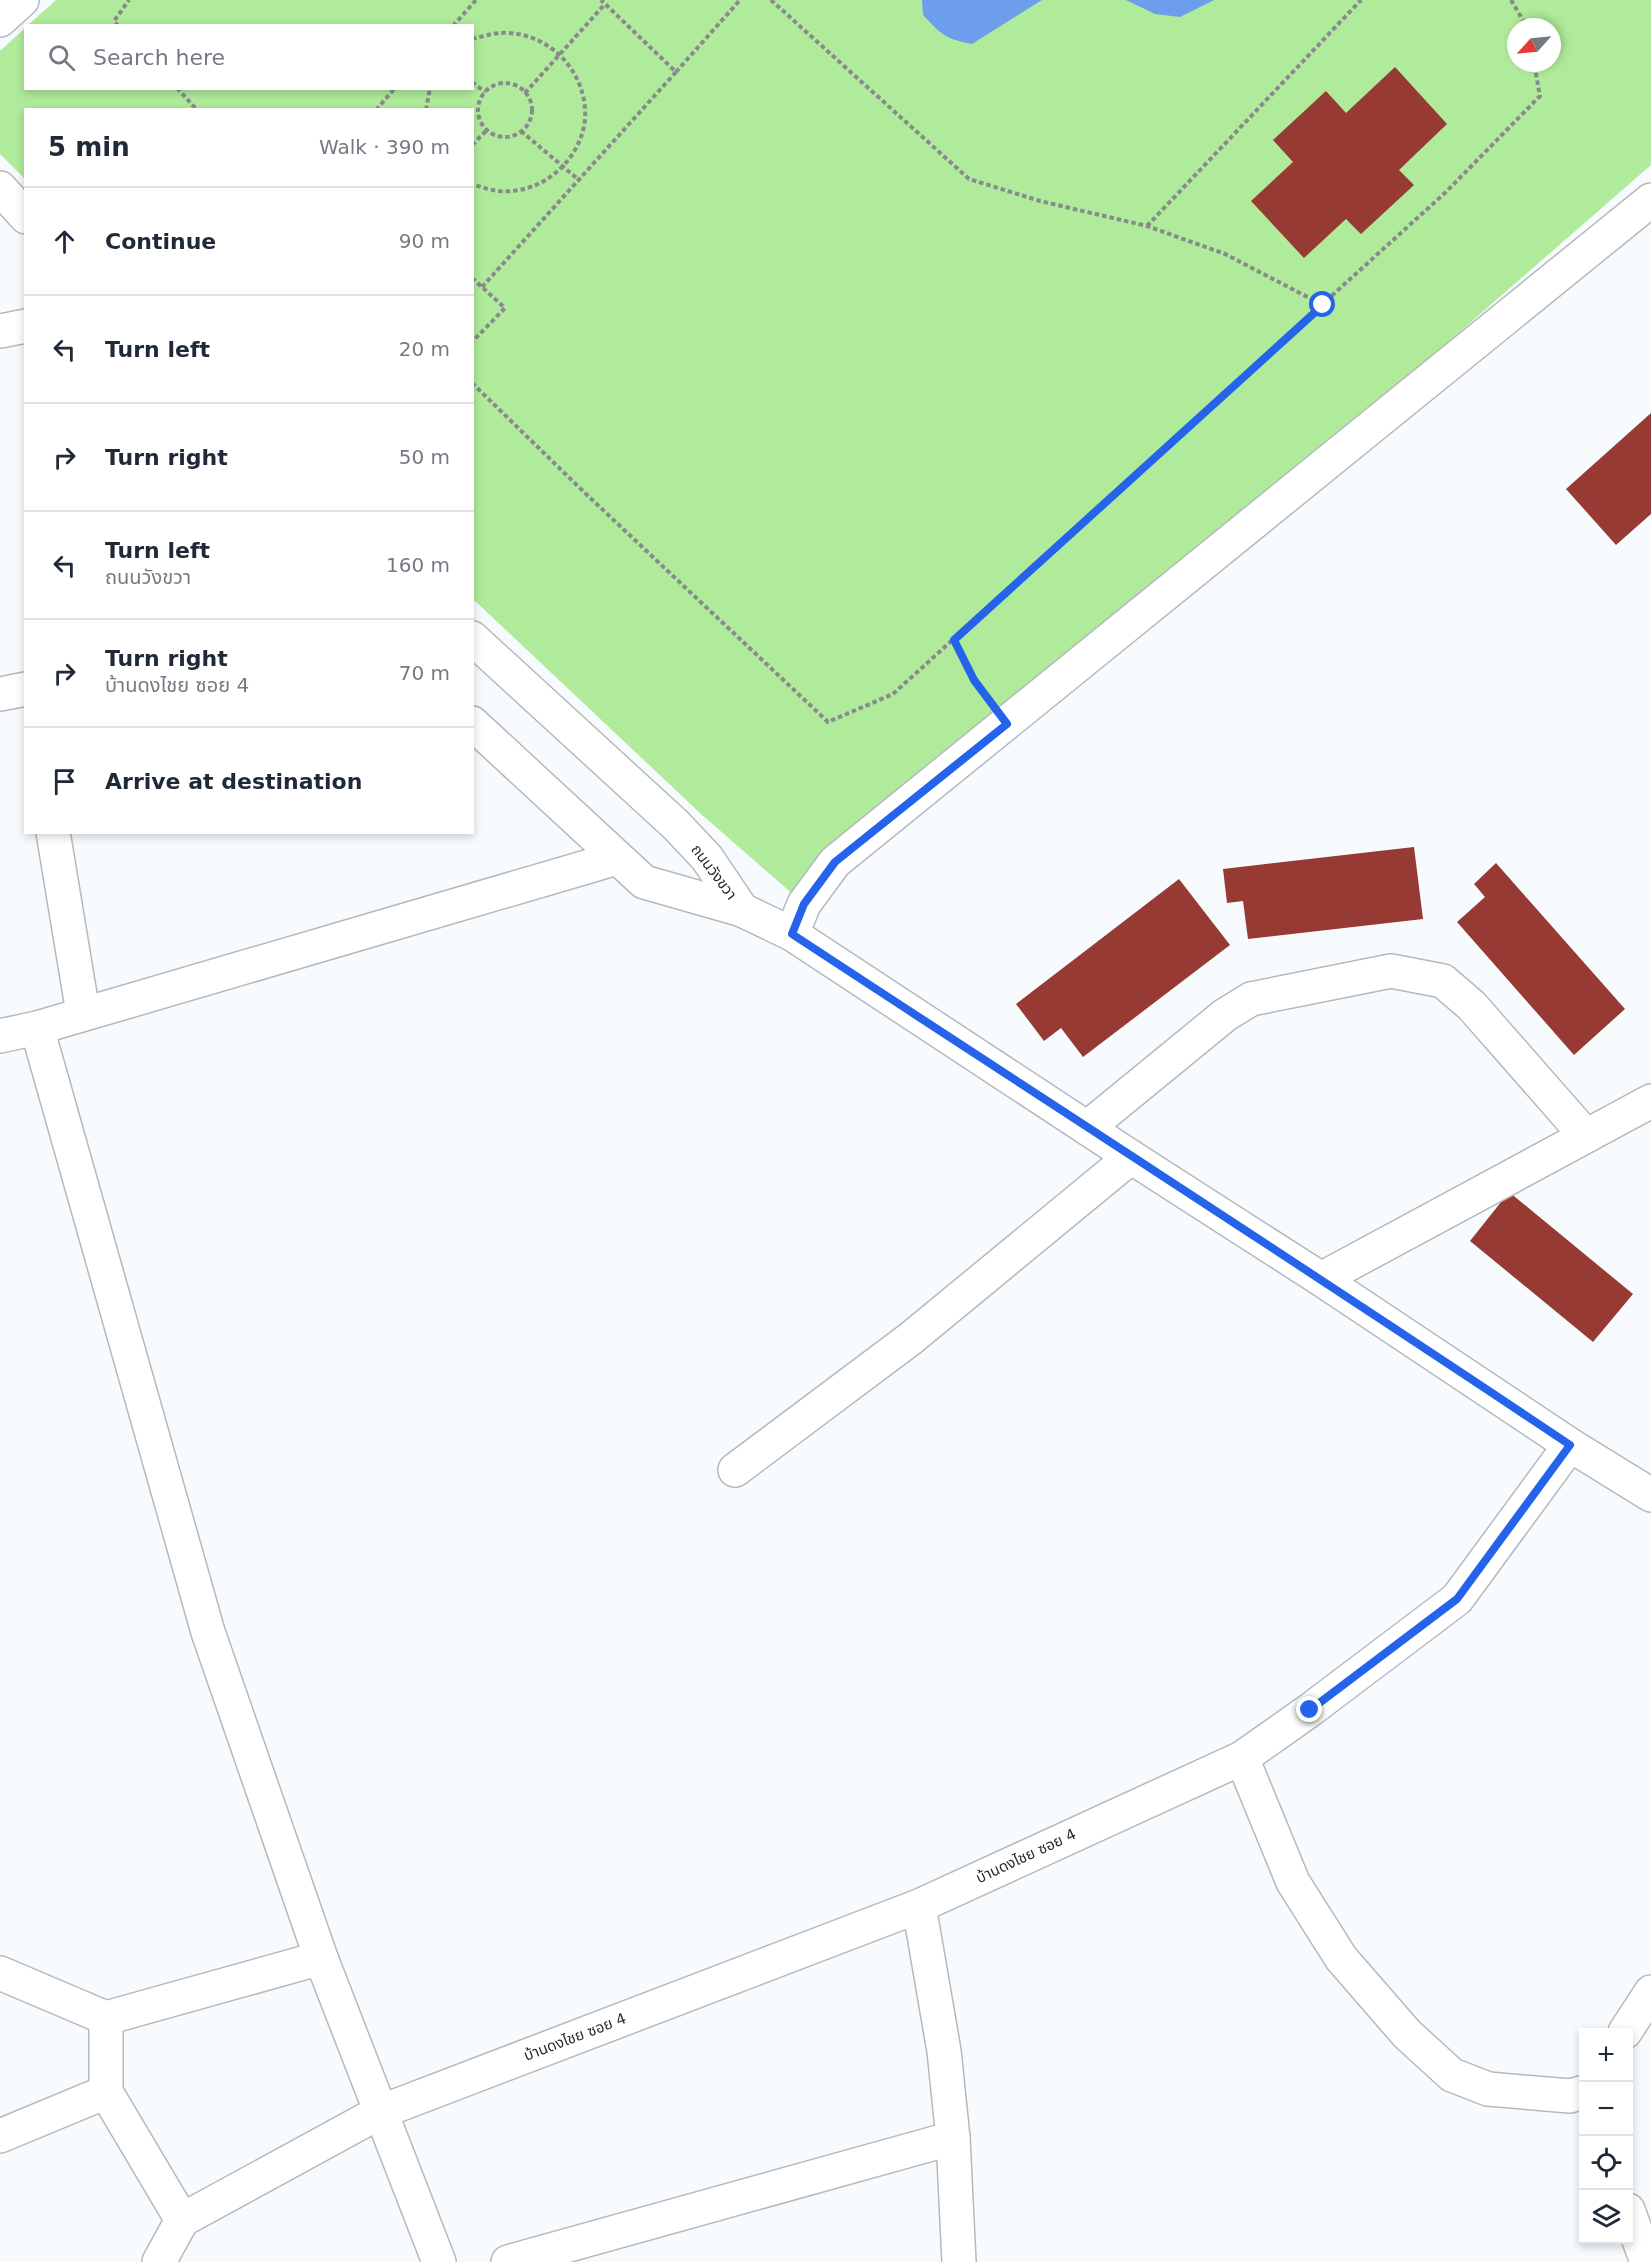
<!DOCTYPE html>
<meta charset="utf-8">
<style>
:root{--surface:#fff;--page:#f6f6f7;--text:#1f2937;--muted:#747a83;--line:#e0e1e3}
body{margin:0;font-family:"DejaVu Sans","Noto Sans Thai",sans-serif;background:var(--page);color:var(--text)}
.controls{position:absolute;right:18px;bottom:18px;display:grid;overflow:hidden;border-radius:0px;box-shadow:0 3px 9px #0003}
.controls button{width:54px;height:54px;display:grid;place-items:center;padding:0;border:0;border-bottom:2px solid var(--line);background:var(--surface);color:var(--text);font:30px sans-serif}
.compass{position:absolute;left:1507px;top:18px;width:54px;height:54px;border-radius:50%;background:var(--surface);box-shadow:0 3px 9px #0003;rotate:243deg}
.stop{position:absolute;width:18px;height:18px;margin:-14px;border:4px solid #2563eb;border-radius:50%;background:#fff}
.stop.end{background:#2563eb;border-color:#fff;box-shadow:0 2px 6px #0008}
.list{margin:0;padding:0;list-style:none}
h2{display:flex;justify-content:space-between;align-items:center;height:78px;margin:0;padding:0 24px;font-size:26px}
h2 small{font-size:20px;font-weight:400;color:var(--muted)}
.list li{display:grid;grid-template-columns:39px 1fr auto;gap:18px;align-items:center;box-sizing:border-box;height:108px;padding:0 24px;border-top:2px solid var(--line)}
.list b{display:block;font-size:22px;white-space:nowrap}
.list p{margin:0;font-size:20px;white-space:nowrap;color:var(--muted)}
.list em{font-size:20px;font-style:normal;color:var(--muted)}
.icon{flex:none;width:33px;height:33px;fill:none;stroke:currentColor;stroke-width:2;stroke-linecap:round;stroke-linejoin:round}
.map{position:relative;flex:none;width:1651px;height:2262px;overflow:hidden}
.search{position:absolute;background:var(--surface);box-shadow:0 3px 9px #0003;left:24px;top:24px;width:450px;height:66px;display:flex;align-items:center;gap:15px;box-sizing:border-box;padding:0 21px;border-radius:0px;color:var(--muted);font-size:22px}
.panel{position:absolute;background:var(--surface);box-shadow:0 3px 9px #0003;left:24px;top:108px;width:450px;height:726px;border-radius:0px}
.map>svg:first-child{display:block}
.green{fill:#afeb9a;fill-rule:evenodd}
.water{fill:#6c9eeb}
.building{fill:#973a34}
.lines{fill:none;stroke-linecap:round;stroke-linejoin:round}
.minor-casing{stroke:#b6b9bc;stroke-width:36}
.path{stroke:#888a8c;stroke-width:4;stroke-dasharray:4.5 3;stroke-linecap:butt}
.minor{stroke:#fff;stroke-width:33}
.route{stroke:#2563eb;stroke-width:8}
.labels{text-anchor:middle;dominant-baseline:central;stroke-width:6;stroke-linejoin:round;paint-order:stroke}
.street-label{font-size:15px;fill:#292a2c;stroke:#fff}
</style>
<div class="map">
<svg width="1651" height="2262" viewBox="0 0 1651 2262">
<rect width="100%" height="100%" fill="#f8fbfe"/>
<path class="green" d="M56,0H1651V165L804,904L701,814L473,599L472,110H26L25,179L0,154V51L25,28L26,88H472V26L28,25ZM1516,27H1552V63H1516Z"/>
<g class="water">
<path d="M922,0H1042L972,44C945,39 941,34 923,15Z"/>
<path d="M1126,0H1214L1180,17L1155,14Z"/>
</g>
<g class="building">
<path d="M1395,67L1447,124L1399,170L1414,185L1361,234L1346,219L1304,258L1251,201L1293,162L1273,140L1326,91L1346,113Z"/>
<path d="M1651,413V514L1616,545L1566,489Z"/>
<path d="M1414,847L1423,919L1248,939L1243,901L1227,903L1223,869Z"/>
<path d="M1496,863L1625,1009L1574,1055L1457,922L1485,897L1474,884Z"/>
<path d="M1179,879L1230,945L1083,1057L1061,1028L1044,1041L1016,1004Z"/>
<path d="M1509,1192L1633,1294L1593,1342L1470,1241Z"/>
</g>
<g class="lines">
<defs>
<g id="minor">
<path d="M0,20L22,0"/>
<path d="M0,188L26,217"/>
<path d="M0,331L26,326"/>
<path d="M472,638L676,825L707,858L742,910L792,934L1131,1157L1321,1279L1570,1445L1651,1495"/>
<path d="M0,694L26,689"/>
<path d="M472,723L644,882L742,910"/>
<path d="M53,832L83,1013"/>
<path d="M792,934L804,904L835,862L1651,200"/>
<path d="M37,1028L208,1632L321,1958L439,2262"/>
<path d="M0,1036L37,1028L617,858"/>
<path d="M1087,1128L1225,1015L1251,999L1391,971L1443,981L1472,1006L1586,1136"/>
<path d="M1321,1279L1651,1101"/>
<path d="M735,1470L910,1339L1131,1157"/>
<path d="M1242,1758L1293,1882L1341,1958L1407,2034L1452,2075L1488,2089L1570,2096L1584,2092"/>
<path d="M919,1906L944,2051L953,2138"/>
<path d="M0,1973L106,2018L321,1958"/>
<path d="M106,2018V2092L182,2220"/>
<path d="M1625,2032L1651,1992"/>
<path d="M0,2136L106,2092"/>
<path d="M1628,2210L1647,2262"/>
<path d="M159,2262L182,2220L380,2112L919,1906L1242,1758L1310,1710L1457,1599L1570,1445"/>
<path d="M508,2262L953,2138L959,2262"/>
</g>
</defs>
<use href="#minor" class="minor-casing"/>
<g class="path">
<path d="M771,0L969,179L1040,201L1147,226L1225,254L1323,305"/>
<path d="M1511,0L1527,27"/>
<path d="M118,26L114,21L129,0"/>
<path d="M453,26L476,0"/>
<path d="M472,39C484,36 496,32 508,33C553,35 588,75 585,119C581,161 541,195 499,191C490,190 481,187 472,184"/>
<path d="M676,72L740,0"/>
<path d="M472,82L485,92"/>
<circle cx="505" cy="110" r="27"/>
<path d="M177,88L197,110"/>
<path d="M525,93L605,4"/>
<path d="M376,110L395,88"/>
<path d="M426,110L430,88"/>
<path d="M521,131L580,181"/>
<path d="M472,145L487,130"/>
<path d="M1147,226L1361,0"/>
<path d="M472,278L505,308L472,342"/>
<path d="M482,287L676,72L601,0"/>
<path d="M472,383L586,494L828,722L893,694L1446,192L1540,96L1534,63"/>
<path d="M954,640L974,680L985,694"/>
</g>
<use href="#minor" class="minor"/>
</g>
<g class="lines">
<path class="route" d="M1310,1710L1457,1599L1570,1445C1312,1272 1051,1104 792,934L804,904L835,862L1007,724L974,680L954,640L1323,305"/>
</g>
<g class="labels">
<g class="street-label">
<text transform="translate(714 872) rotate(53)">ถนนวังขวา</text>
<text transform="translate(1026 1856) rotate(-25)">บ้านดงไชย ซอย 4</text>
<text transform="translate(575 2037) rotate(-21)">บ้านดงไชย ซอย 4</text>
</g>
</g>
</svg>
<div class="controls">
<button>+</button>
<button>−</button>
<button><svg class="icon" aria-label="locate" viewBox="0 0 24 24"><circle cx="12" cy="12" r="6"/><path d="M12 2v4M12 18v4M2 12h4M18 12h4"/></svg></button>
<button><svg class="icon" aria-label="layers" viewBox="0 0 24 24"><path d="M12 4l9 5-9 5-9-5zM3 14l9 5 9-5"/></svg></button>
</div>
<svg class="compass" viewBox="-18 -18 36 36"><path d="M0-13l5 13h-10z" fill="#e53935"/><path d="M0 13l5-13h-10z" fill="#747a83"/></svg>
<div class="stop" style="left:1323px;top:305px"></div>
<div class="stop end" style="left:1310px;top:1710px"></div>
<div class="search"><svg class="icon" aria-label="search" viewBox="0 0 24 24"><circle cx="10" cy="10" r="6"/><path d="M15 15l6 6"/></svg>Search here</div>
<section class="panel">
<h2>5 min<small>Walk · 390 m</small></h2>
<ul class="list">
<li><svg class="icon" aria-label="ahead" viewBox="0 0 24 24"><path d="M12 20V5M6 11l6-6 6 6"/></svg><div><b>Continue</b></div><em>90 m</em></li>
<li><svg class="icon" aria-label="left" viewBox="0 0 24 24"><path d="M17 20v-9H6M10 6l-5 5 5 5"/></svg><div><b>Turn left</b></div><em>20 m</em></li>
<li><svg class="icon" aria-label="right" viewBox="0 0 24 24"><path d="M7 20v-9h11M14 6l5 5-5 5"/></svg><div><b>Turn right</b></div><em>50 m</em></li>
<li><svg class="icon" aria-label="left" viewBox="0 0 24 24"><path d="M17 20v-9H6M10 6l-5 5 5 5"/></svg><div><b>Turn left</b><p>ถนนวังขวา</p></div><em>160 m</em></li>
<li><svg class="icon" aria-label="right" viewBox="0 0 24 24"><path d="M7 20v-9h11M14 6l5 5-5 5"/></svg><div><b>Turn right</b><p>บ้านดงไชย ซอย 4</p></div><em>70 m</em></li>
<li><svg class="icon" aria-label="arrive" viewBox="0 0 24 24"><path d="M6 21V4h12l-3 4 3 4H6"/></svg><div><b>Arrive at destination</b></div></li>
</ul>
</section>
</div>
